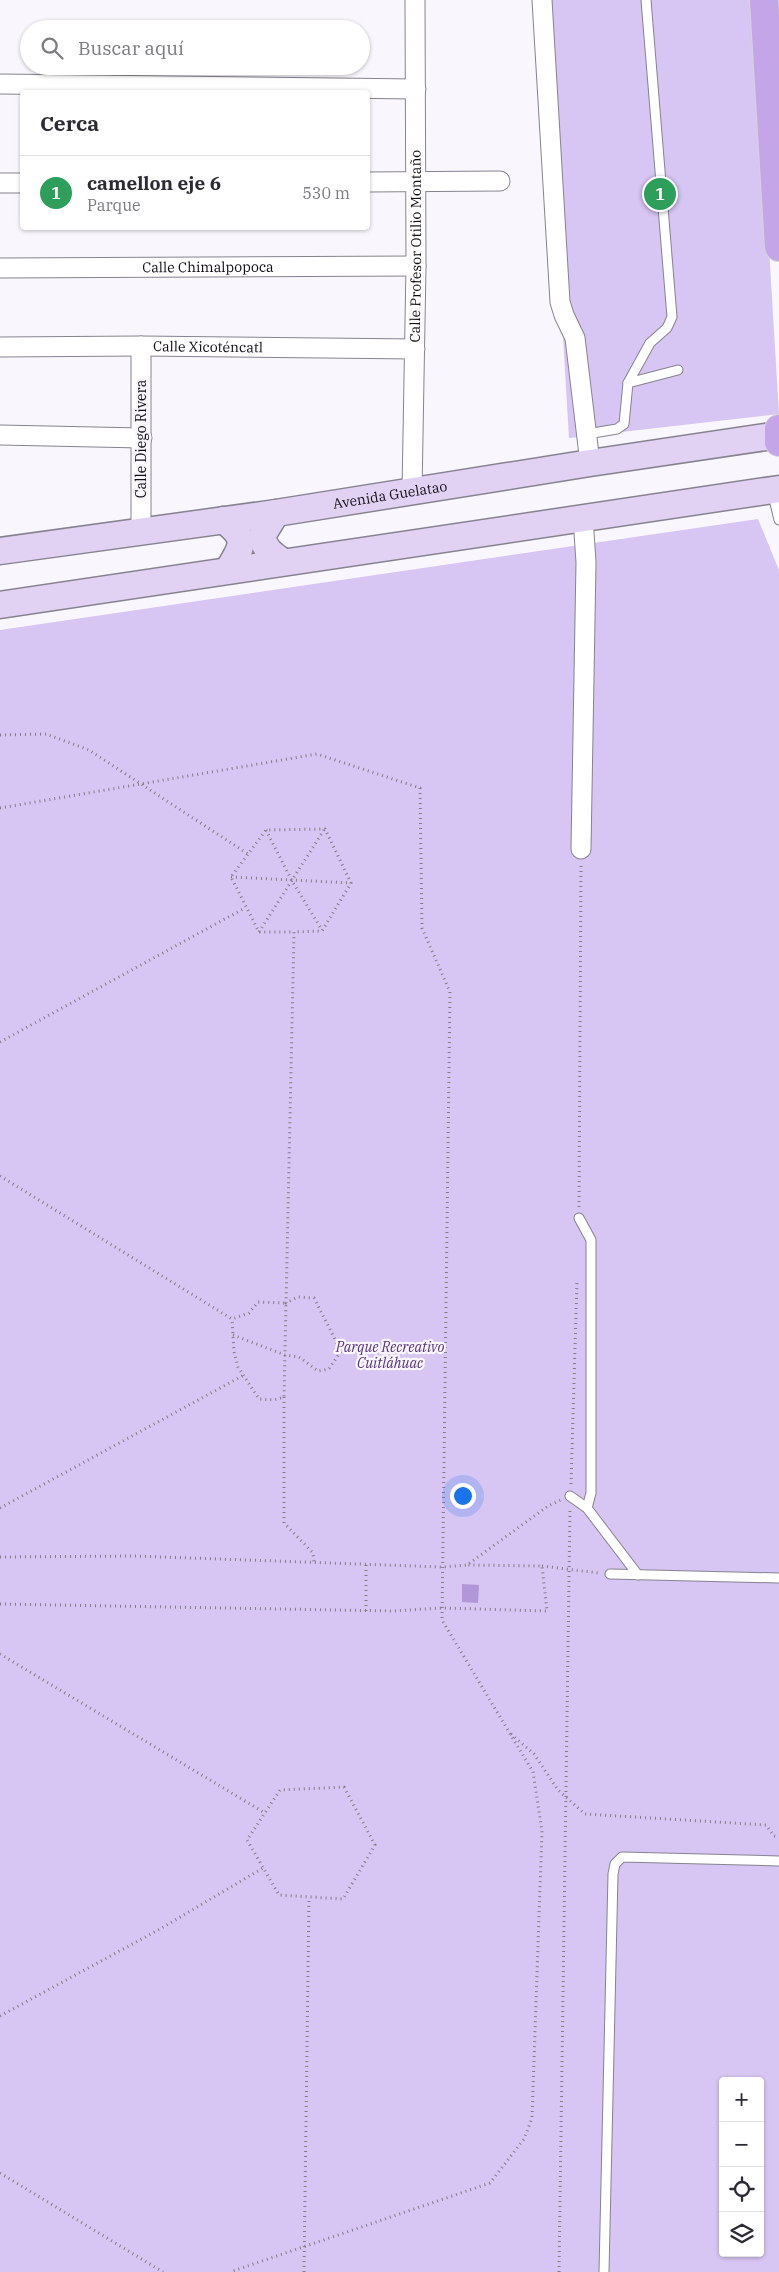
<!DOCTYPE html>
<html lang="es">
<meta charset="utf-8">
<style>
:root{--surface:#fff;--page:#f2f2f3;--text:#2b2b33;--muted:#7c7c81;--line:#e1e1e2;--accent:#307d4c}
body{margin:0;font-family:"IBM Plex Serif",serif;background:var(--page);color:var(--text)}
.controls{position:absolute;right:15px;bottom:15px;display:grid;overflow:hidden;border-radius:5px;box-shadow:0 1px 4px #0004}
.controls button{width:45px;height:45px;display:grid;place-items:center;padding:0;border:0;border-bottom:1px solid var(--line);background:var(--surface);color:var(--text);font:25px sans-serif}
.you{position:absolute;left:462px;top:1495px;width:18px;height:18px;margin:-12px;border:4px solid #fff;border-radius:50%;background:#1a73e8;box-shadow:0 0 0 8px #1a73e833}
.badge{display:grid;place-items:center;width:32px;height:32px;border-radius:50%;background:var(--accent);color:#fff;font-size:16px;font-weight:700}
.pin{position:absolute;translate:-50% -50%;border:2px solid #fff;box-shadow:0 1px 5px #0006}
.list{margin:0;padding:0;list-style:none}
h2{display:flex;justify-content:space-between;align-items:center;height:65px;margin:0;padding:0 20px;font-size:21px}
h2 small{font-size:16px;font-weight:400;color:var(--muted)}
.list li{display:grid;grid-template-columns:32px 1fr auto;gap:15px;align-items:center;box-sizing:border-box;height:75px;padding:0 20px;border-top:1px solid var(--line)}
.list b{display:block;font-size:19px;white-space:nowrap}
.list p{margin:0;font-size:16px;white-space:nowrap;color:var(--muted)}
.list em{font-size:16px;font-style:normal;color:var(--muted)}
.icon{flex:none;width:28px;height:28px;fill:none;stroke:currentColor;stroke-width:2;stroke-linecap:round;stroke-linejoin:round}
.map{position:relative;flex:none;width:779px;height:2272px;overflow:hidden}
.search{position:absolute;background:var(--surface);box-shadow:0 1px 4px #0004;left:20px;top:20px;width:350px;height:55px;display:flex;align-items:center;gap:12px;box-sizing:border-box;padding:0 18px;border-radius:28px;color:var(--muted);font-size:19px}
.panel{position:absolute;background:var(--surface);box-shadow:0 1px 4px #0004;left:20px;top:90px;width:350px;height:140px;border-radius:5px}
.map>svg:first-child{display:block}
.green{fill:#d7c5f3;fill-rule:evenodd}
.water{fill:#b297d8}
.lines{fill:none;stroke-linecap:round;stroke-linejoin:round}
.lane-casing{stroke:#878290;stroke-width:11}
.street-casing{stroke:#878290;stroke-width:21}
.secondary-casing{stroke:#878290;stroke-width:29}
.primary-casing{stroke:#d4d4d5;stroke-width:30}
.path{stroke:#817e85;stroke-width:3;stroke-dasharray:1 4;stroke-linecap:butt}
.lane{stroke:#fff;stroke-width:9}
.street{stroke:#fff;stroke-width:19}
.secondary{stroke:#e1d2f3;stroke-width:26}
.primary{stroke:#c3a5e8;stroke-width:28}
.labels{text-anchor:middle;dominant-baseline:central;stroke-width:4.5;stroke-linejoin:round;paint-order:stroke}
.street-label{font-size:14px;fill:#100e14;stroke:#f9f6fd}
.park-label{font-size:14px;font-style:italic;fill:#56327f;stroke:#f9f6fd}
</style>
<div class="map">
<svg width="779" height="2272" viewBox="0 0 779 2272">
<rect width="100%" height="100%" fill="#f9f6fd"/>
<g class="green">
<path d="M543,0H754L779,414L569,438Z"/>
<path d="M758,519L779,570V2272H0V630ZM723,2081H760V2253H723Z"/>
</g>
<path class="water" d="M462,1584L479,1585L478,1603L462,1602Z"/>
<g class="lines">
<defs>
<g id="lane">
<path d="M628,383L650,343L667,328L672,317L646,0"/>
<path d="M587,434L617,429L624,424L628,383L678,370"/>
<path d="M779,495L774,499L779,520"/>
<path d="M579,1218L591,1240V1493L587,1508"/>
<path d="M570,1496L587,1508L638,1575"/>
<path d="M610,1574L779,1578"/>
<path d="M604,2272L613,1874L615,1864L622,1857L779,1861"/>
</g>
<g id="street">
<path d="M542,0L560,302L564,315L575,338L590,463"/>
<path d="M0,84L416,89"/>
<path d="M368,182L500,181"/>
<path d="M0,183H22"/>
<path id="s1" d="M0,268L416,266"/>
<path d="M141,346V531"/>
<path id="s2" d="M0,347L141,346L415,349"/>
<path d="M0,435L142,438"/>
<path id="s3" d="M412,491L416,266L415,0"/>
<path d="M581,849L586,562L583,518"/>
</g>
<g id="secondary">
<path d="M276,513L262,536C265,550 272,554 283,562"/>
<path d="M223,520C248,538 243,546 228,570"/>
<path id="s4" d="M0,551L276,513L590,463L779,435"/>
<path d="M0,605L779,489"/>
</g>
<g id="primary">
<path d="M764,0L779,247"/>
<path d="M779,429V442"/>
</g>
</defs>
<use href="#lane" class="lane-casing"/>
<use href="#street" class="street-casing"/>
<use href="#secondary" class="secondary-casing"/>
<use href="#primary" class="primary-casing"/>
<g class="path">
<path d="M0,735L46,734L89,750L248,854"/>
<path d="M0,808L317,754L420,788L422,928L450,992L442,1620L533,1772L542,1831L532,2118L524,2139L490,2183L230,2272"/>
<path d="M266,830L292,881L322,930"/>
<path d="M231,877L351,883"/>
<path d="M259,932L324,830"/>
<path d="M0,1042L245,908"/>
<path d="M0,1176L232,1319L249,1313L258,1302L286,1303L284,1397L274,1400L259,1399L238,1367L234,1352L232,1319"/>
<path d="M579,1207L581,865"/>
<path d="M233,1335L285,1355L299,1357L318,1371L329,1369L341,1351L314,1298L298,1297L286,1303L294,932L322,931L351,883L325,829L266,830L231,877L259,932H294"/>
<path d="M284,1397V1523L313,1553L314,1562"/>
<path d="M571,1484L577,1280"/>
<path d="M0,1508L244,1375"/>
<path d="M0,1557L135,1556L442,1567L467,1565L548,1506L561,1500"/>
<path d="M542,1566L599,1573"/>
<path d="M0,1604L393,1611L442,1608L547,1611L542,1566L467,1565"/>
<path d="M366,1611V1564"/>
<path d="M0,1654L265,1813"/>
<path d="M511,1734L534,1754L558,1790L585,1814L766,1825L774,1836L779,1837"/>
<path d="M344,1787L375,1845L343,1899L279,1895L247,1840L280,1790Z"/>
<path d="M0,2016L160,1929L263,1868"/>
<path d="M0,2173L163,2272"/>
<path d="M304,2272L309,1897"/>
<path d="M559,2272L570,1510"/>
</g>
<use href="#lane" class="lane"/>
<use href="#street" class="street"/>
<use href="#secondary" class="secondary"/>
<use href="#primary" class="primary"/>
</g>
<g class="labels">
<g class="street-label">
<text stroke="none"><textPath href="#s3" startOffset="245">Calle Profesor Otilio Montaño</textPath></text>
<text stroke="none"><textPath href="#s1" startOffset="208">Calle Chimalpopoca</textPath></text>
<text stroke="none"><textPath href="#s2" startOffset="208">Calle Xicoténcatl</textPath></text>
<text transform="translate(141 439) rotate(-90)">Calle Diego Rivera</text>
<text stroke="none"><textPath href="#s4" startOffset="394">Avenida Guelatao</textPath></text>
</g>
<g class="park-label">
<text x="390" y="1347">Parque Recreativo<tspan x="390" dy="16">Cuitláhuac</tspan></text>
</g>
</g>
</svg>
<div class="controls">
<button>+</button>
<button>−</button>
<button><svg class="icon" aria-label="locate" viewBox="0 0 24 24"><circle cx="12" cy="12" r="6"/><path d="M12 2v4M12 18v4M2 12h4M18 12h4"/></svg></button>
<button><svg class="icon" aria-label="layers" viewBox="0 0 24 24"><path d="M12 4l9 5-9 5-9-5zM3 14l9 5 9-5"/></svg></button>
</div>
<div class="you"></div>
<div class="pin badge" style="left:660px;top:194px;background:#2e9e5b">1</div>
<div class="search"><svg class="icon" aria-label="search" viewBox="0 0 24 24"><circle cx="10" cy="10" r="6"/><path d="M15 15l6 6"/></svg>Buscar aquí</div>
<section class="panel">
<h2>Cerca<small></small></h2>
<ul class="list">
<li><span class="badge" style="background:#2e9e5b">1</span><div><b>camellon eje 6</b><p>Parque</p></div><em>530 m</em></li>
</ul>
</section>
</div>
